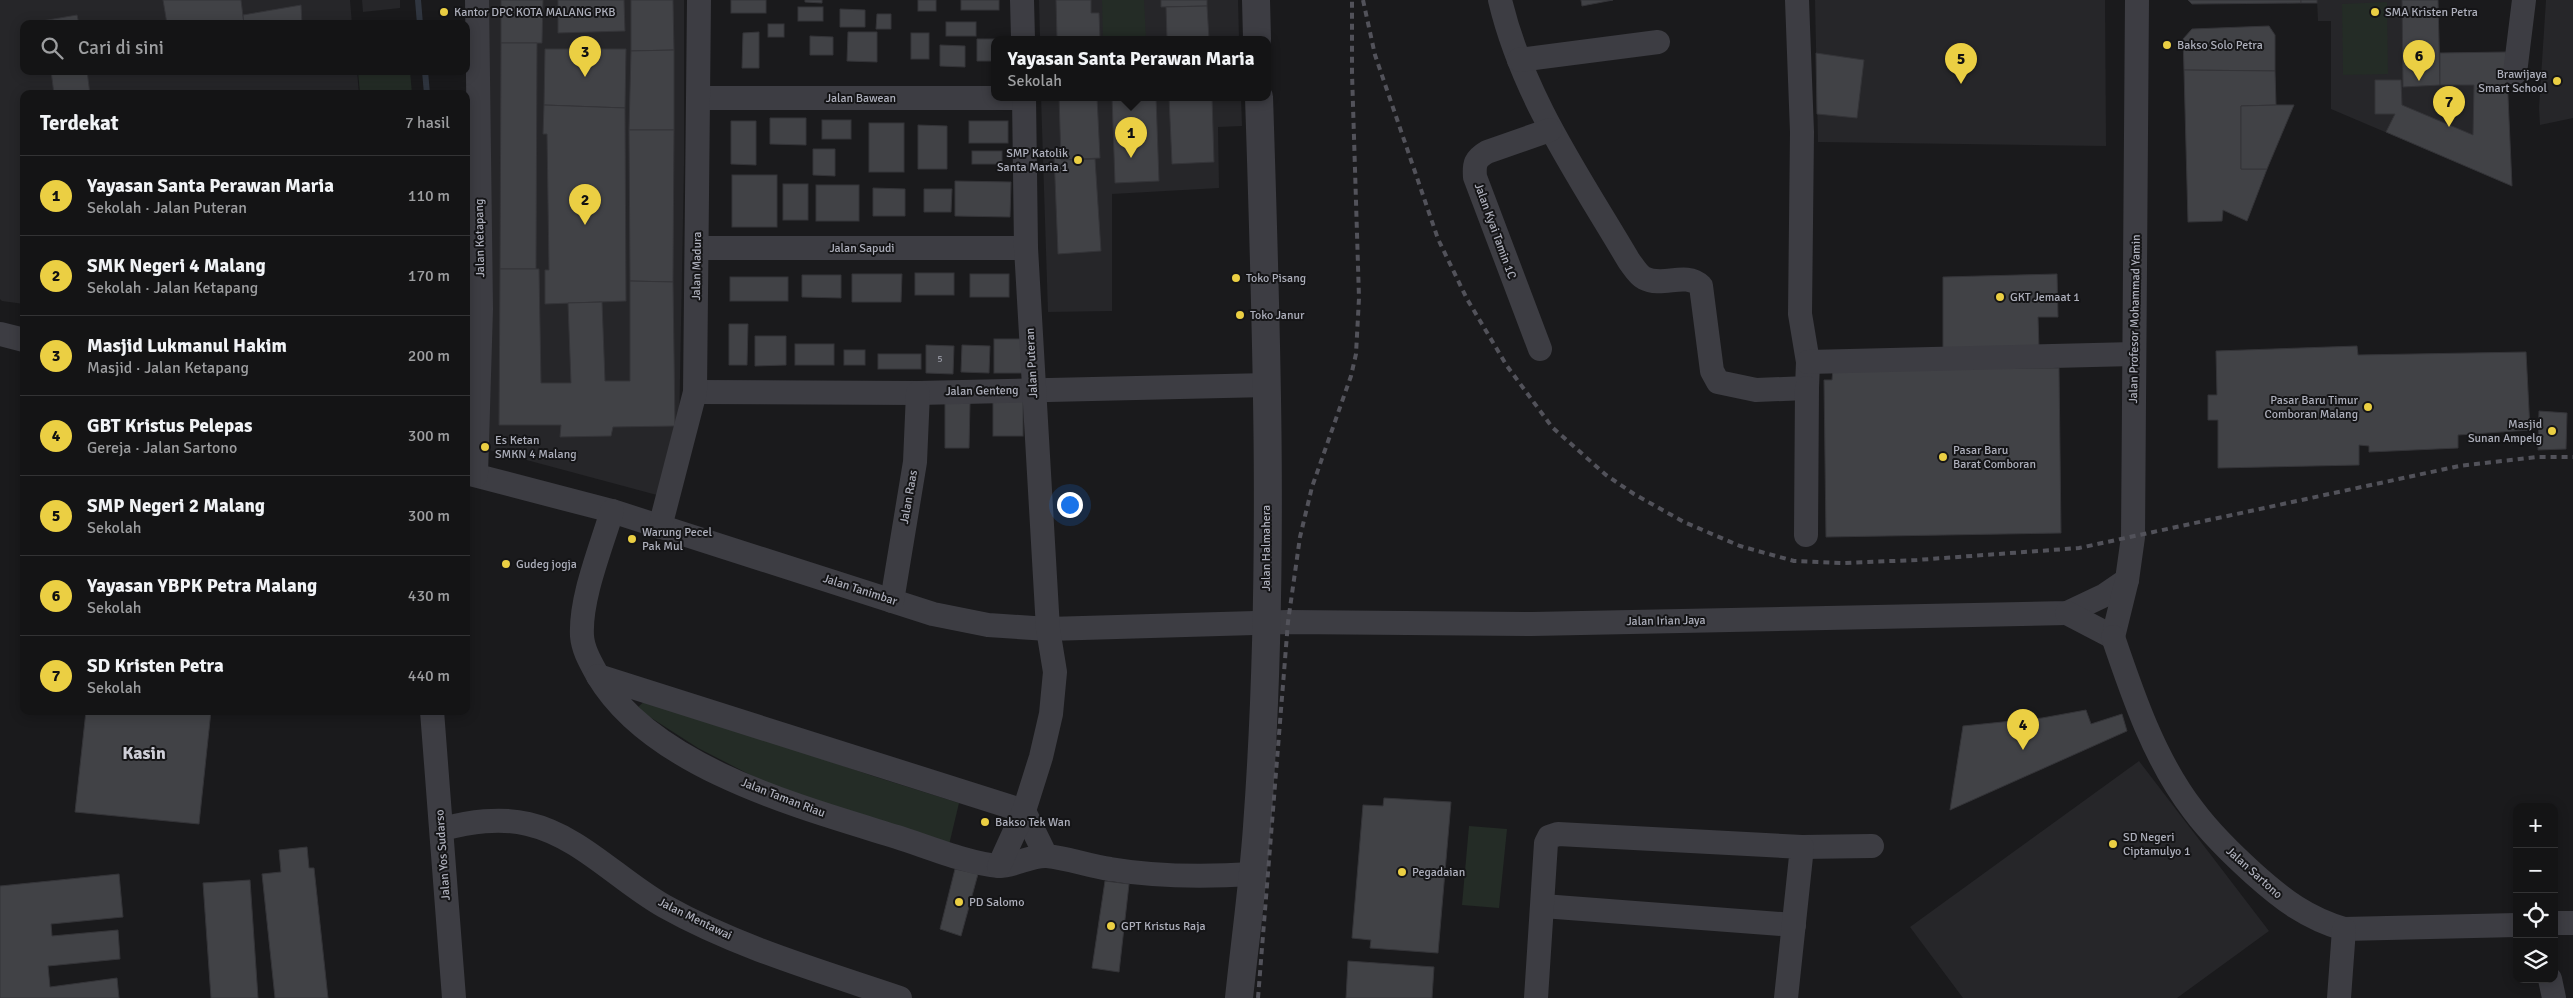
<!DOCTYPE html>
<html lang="id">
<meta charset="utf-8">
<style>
:root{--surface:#141415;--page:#1d1d1e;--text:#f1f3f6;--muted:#9d9ea0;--line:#333334;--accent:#ebcf43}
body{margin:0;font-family:Signika,sans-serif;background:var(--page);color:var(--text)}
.controls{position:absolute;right:15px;bottom:15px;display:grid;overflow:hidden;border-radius:10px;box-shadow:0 2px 12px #0003}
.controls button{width:45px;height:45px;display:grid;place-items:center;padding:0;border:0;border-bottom:1px solid var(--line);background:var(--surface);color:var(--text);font:25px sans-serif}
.you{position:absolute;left:1069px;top:504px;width:18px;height:18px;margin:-12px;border:4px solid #fff;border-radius:50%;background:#1a73e8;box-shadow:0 0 0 8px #1a73e833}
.badge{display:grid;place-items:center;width:32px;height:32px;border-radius:50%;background:var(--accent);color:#111;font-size:16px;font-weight:700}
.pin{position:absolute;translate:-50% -41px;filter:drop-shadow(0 1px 2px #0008)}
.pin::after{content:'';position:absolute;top:26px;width:18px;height:15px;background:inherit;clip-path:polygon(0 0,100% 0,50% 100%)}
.popup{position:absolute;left:991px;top:36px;width:280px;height:65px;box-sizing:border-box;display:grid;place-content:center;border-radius:10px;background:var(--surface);filter:drop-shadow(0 1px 4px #0005);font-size:16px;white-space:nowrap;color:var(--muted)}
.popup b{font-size:19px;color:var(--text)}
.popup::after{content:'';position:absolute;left:50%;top:100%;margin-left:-10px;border:10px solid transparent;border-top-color:var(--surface)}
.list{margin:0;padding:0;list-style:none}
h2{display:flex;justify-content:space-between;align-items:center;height:65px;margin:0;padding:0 20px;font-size:21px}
h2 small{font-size:16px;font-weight:400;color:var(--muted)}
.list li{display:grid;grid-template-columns:32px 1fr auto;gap:15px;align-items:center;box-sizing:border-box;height:80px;padding:0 20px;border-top:1px solid var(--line)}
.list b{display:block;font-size:19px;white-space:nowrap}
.list p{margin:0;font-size:16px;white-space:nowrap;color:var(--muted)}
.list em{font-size:16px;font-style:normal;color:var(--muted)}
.icon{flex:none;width:28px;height:28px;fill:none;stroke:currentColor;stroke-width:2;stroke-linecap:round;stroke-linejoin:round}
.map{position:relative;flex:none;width:2573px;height:998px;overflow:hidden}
.search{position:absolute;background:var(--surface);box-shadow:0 2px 12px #0003;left:20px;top:20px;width:450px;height:55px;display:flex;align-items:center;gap:12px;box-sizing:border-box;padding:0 18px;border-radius:10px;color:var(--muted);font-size:19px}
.panel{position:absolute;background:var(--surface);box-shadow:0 2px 12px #0003;left:20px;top:90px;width:450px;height:625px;border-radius:10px}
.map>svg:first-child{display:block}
.built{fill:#262629}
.green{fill:#242c26}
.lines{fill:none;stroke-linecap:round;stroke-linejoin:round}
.stream{stroke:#303640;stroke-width:6}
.building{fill:#414246;stroke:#343438}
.minor{stroke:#3d3d43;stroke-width:24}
.tertiary{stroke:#3d3d43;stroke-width:28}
.rail{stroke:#52525a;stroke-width:4;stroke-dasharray:6 5;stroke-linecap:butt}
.poi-dot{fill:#ebcf43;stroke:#151517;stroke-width:2}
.labels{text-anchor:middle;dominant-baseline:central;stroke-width:4;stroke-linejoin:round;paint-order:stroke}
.number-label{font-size:10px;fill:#92949e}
.poi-label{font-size:12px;fill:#adafbb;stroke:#151517;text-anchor:start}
.street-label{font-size:12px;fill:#adafbb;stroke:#151517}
.district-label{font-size:18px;font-weight:bold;fill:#ceced7;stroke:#151517}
</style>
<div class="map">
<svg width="2573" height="998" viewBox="0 0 2573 998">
<rect width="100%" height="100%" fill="#1a1a1c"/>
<g class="built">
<path d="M0,0H163L167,24H24V71H357L359,94H24V304L2,301L0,299Z"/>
<path d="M241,0H350L352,24H244Z"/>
<path d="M362,0H400V8L363,12Z"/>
<path d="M488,0H684V165L679,431L657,495L482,448Z"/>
<path d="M1039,0H1238L1239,39H1040Z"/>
<path d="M1815,0H2105L2106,146L1818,142Z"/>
<path d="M2317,0H2438L2440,53L2506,52L2512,186L2331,109V21H2318Z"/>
<path d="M2546,0H2573V118L2540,125L2539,108Z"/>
<path d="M1041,97H1241L1242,126L1218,127L1219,188L1112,194V311L1048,312Z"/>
<path d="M2139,761L2269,931L2177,998H1963L1910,927Z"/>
</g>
<g class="green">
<path d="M1102,0H1144L1146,39H1103Z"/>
<path d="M2387,2L2388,74L2343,75L2342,4Z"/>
<path d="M358,71H410L412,94H360Z"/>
<path d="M647,699L873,776L959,803L949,845L770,785L698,748L639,710L637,708Z"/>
<path d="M1469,826L1507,829L1499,908L1462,905Z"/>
</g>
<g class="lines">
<g class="stream">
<path d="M418,0L420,24"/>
<path d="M425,71L427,94"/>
</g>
</g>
<g class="building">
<path d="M163,0H241L244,24H167Z"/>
<path d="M501,0H543L542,43H501Z"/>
<path d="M558,0H624L625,31L558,33Z"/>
<path d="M631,0H673L674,50L631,51Z"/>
<rect x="731" y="0" width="35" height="13"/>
<path d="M805,0H822V3L805,2Z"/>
<rect x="918" y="0" width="18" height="11"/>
<rect x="961" y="0" width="38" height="10"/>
<path d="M1056,0H1091V13H1099L1100,39H1057Z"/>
<path d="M1161,0H1207V6L1161,7Z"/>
<path d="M1581,0H1613L1582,6Z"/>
<path d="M2188,0H2301V3L2192,4Z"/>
<rect x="2301" y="0" width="16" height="3"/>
<path d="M2402,0H2438L2440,85L2403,87Z"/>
<path d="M301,5L302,24H244L243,15Z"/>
<path d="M1207,6L1209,39H1167L1166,7Z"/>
<rect x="798" y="7" width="25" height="14"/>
<path d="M840,9L865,10V27H840Z"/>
<path d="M877,14H891V29H876Z"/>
<path d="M77,15L79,24H43L42,21Z"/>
<rect x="946" y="22" width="30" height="14"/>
<rect x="768" y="24" width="16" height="13"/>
<path d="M2269,26L2275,35V71L2184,70L2183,39L2192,29Z"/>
<path d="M759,32V68H742L743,33Z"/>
<path d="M848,32H877V62L847,61Z"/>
<rect x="911" y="33" width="18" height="26"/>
<path d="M810,36L833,37V55H810Z"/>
<path d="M977,39H1000H995V61H977Z"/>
<path d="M501,43H537L536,269H500Z"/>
<path d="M940,45L965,46V67L940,66Z"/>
<path d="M545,49H626L625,108L544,105Z"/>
<path d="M674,50V130H629L631,51Z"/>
<path d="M2506,52L2512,186L2386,132L2395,114H2375V80H2401L2402,105L2473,135L2474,85H2440V53Z"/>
<path d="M1816,53L1864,60L1857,118L1817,114Z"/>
<path d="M2184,70L2275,71L2276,105L2241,106V169H2267L2247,221L2223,210L2222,221L2188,222Z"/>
<path d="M51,71H87L90,94H54Z"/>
<path d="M1059,97H1097L1100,158L1061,160Z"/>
<path d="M1112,97H1156L1159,181L1115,183Z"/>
<path d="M1169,97H1212L1214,162L1172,164Z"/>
<path d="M544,105L625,108L626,301L545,304V270H549L547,134H543Z"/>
<path d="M2276,105H2294L2267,169H2241V106Z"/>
<path d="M770,118H806V145L770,144Z"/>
<rect x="822" y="120" width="29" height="19"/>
<path d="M731,121H756V165L731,164Z"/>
<rect x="969" y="121" width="39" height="22"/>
<rect x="869" y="123" width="35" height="49"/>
<path d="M918,125L947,126V169H918Z"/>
<path d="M629,130H674L673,282L630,281Z"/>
<path d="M813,149H835V176L813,175Z"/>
<rect x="972" y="151" width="30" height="13"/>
<path d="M1054,154H1061V160L1095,159L1101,251L1058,254Z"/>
<rect x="732" y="175" width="45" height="52"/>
<path d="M955,181L1011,182L1010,217L955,216Z"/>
<rect x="783" y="184" width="25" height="36"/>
<rect x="816" y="185" width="43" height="36"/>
<path d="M873,188L905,189V216H873Z"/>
<path d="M924,189H952L951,212H924Z"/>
<path d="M500,269H539L541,383H571L568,303L602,302L605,381H630V281L673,282L675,426L613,427L611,436L560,437L561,425H499Z"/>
<rect x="915" y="273" width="39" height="22"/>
<path d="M852,274H902L901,302H852Z"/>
<rect x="970" y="274" width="39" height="23"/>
<path d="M2057,274L2058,317H2038L2039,349L1943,350V277Z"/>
<path d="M802,275H841V298L802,297Z"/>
<rect x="730" y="277" width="58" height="24"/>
<path d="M729,324H748L747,365H729Z"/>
<path d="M755,336H786V365L755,366Z"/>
<rect x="994" y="339" width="37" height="34"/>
<rect x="795" y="344" width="39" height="21"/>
<path d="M926,345L954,346L953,374L926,373Z"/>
<path d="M962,345L990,346L989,373L961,372Z"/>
<path d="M2357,346L2358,355L2526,352L2530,430L2458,435V448L2369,452V446L2359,445V465L2218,468V420H2208V395H2217L2216,351Z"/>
<rect x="844" y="350" width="21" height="15"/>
<rect x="878" y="354" width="43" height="15"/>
<path d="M2059,368L2061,533L1826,537L1824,380H1832L1833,369Z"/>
<rect x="993" y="396" width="30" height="40"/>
<path d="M945,403H970L969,448H945Z"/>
<path d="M2539,411L2567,413L2566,449L2538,450Z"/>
<path d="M2086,710L2091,724L2122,714L2127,731L1950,810L1963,726L2042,718Z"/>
<path d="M86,711H211L199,824L75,812Z"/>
<path d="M1384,798L1451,802L1438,953L1370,948L1371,940L1352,938L1363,805L1383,806Z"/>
<path d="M307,847L309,868H314L328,998H275L262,874L281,872L279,850Z"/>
<path d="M955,869L978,874L961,936L940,929Z"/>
<path d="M119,874L123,917L51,924L52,936L118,930L120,959L48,966L50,987L117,978L119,998H0V886Z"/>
<path d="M250,880L258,998H211L203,883Z"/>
<path d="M1105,881L1129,884L1119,972L1092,968Z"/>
<path d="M1348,961L1434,967L1432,998H1346Z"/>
</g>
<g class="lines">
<g class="minor">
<path d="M1022,0L1023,39"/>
<path d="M1500,0C1523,97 1579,176 1629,261C1633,266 1638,275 1644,278C1663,288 1685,271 1701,286L1712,371L1718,382L1756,390L1807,388L1808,362L1800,314L1802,132L1797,0"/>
<path d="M1519,60L1658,42"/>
<path d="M2515,73L2524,0"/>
<path d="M699,98H1024"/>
<path d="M698,248H1026"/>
<path d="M0,334L24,340"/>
<path d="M1540,349L1475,177C1474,164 1475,159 1487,152L1550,130"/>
<path d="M1808,362L2134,354"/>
<path d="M695,392L918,393L1268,385"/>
<path d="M466,473L612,511L933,614L988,625L1048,629L1288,622L1532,624L2067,613L2105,595L2127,580"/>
<path d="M476,475L481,309L477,0"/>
<path d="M660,527L695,392L699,0"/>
<path d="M1806,535L1807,388"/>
<path d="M892,601L915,462L918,393"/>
<path d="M2067,613L2113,637"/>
<path d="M2113,637L2127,580L2133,537L2137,0"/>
<path d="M2113,637C2133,696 2155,761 2194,811C2212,835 2233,855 2254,874C2283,900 2307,918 2344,929L2517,925"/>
<path d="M598,676C591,663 583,650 582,636C580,598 601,548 612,511"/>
<path d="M432,711L454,998"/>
<path d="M442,829C470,822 499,817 528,824C580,836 618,880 664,906C737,947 820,971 900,998"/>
<path d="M1802,847L1872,846"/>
<path d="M1046,856L1024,811L598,676C653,768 800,807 897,837C926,846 969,864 999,866C1015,866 1031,855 1047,856C1068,858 1089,866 1110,869C1157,877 1205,877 1253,874"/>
<path d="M999,866L1024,811L1041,757L1051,714L1055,672L1048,629L1026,248L1024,97"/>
<path d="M1543,906L1794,925"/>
<path d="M2554,923H2573"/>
<path d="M2550,979L2554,998"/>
<path d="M1536,998L1546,843L1549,837L1558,834L1802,847L1786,998"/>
<path d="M2339,998L2344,929"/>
</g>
<g class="tertiary">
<path d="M1256,0L1257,39"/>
<path d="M1239,998C1245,941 1253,884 1257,827C1275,584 1267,340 1259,97"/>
</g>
<g class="rail">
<path d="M1363,0L1375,55L1438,239L1467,299L1507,366L1552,427L1606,475L1634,494L1684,522L1740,546L1794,561L1843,563L1917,560L2079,548L2459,466L2537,457H2573"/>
<path d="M1258,998L1288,622L1300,537L1312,487L1351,376L1356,354L1359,298L1352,73V0"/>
</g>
</g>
<g class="poi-dot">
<circle cx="444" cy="12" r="5"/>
<circle cx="2375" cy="12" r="5"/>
<circle cx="2167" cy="45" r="5"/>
<circle cx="2557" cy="81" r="5"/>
<circle cx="1078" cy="160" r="5"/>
<circle cx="1236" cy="278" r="5"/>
<circle cx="2000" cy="297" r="5"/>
<circle cx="1240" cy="315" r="5"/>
<circle cx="2368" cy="407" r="5"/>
<circle cx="2552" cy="431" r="5"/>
<circle cx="485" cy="447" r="5"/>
<circle cx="1943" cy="457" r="5"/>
<circle cx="632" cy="539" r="5"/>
<circle cx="506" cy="564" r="5"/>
<circle cx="985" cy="822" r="5"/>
<circle cx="2113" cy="844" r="5"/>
<circle cx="1402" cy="872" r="5"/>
<circle cx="959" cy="902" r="5"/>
<circle cx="1111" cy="926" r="5"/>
</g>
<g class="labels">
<g class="number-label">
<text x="940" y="359">5</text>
</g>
<g class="poi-label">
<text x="454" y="12">Kantor DPC KOTA MALANG PKB</text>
<text x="2385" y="12">SMA Kristen Petra</text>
<text x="2177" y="45">Bakso Solo Petra</text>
<text x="2547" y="74" text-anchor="end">Brawijaya<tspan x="2547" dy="14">Smart School</tspan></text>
<text x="1068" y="153" text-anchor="end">SMP Katolik<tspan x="1068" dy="14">Santa Maria 1</tspan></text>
<text x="1246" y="278">Toko Pisang</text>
<text x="2010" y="297">GKT Jemaat 1</text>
<text x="1250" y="315">Toko Janur</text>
<text x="2358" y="400" text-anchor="end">Pasar Baru Timur<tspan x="2358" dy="14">Comboran Malang</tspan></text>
<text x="2542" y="424" text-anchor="end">Masjid<tspan x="2542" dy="14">Sunan Ampelg</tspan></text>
<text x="495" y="440">Es Ketan<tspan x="495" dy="14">SMKN 4 Malang</tspan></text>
<text x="1953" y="450">Pasar Baru<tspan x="1953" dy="14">Barat Comboran</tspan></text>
<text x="642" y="532">Warung Pecel<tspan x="642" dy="14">Pak Mul</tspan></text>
<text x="516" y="564">Gudeg jogja</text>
<text x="995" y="822">Bakso Tek Wan</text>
<text x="2123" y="837">SD Negeri<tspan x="2123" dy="14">Ciptamulyo 1</tspan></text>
<text x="1412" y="872">Pegadaian</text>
<text x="969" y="902">PD Salomo</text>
<text x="1121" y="926">GPT Kristus Raja</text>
</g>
<g class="street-label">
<text x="861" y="98">Jalan Bawean</text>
<text transform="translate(1495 231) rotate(70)">Jalan Kyai Tamin 1C</text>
<text transform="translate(480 238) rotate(-91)">Jalan Ketapang</text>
<text x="862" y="248">Jalan Sapudi</text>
<text transform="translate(697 266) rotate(-89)">Jalan Madura</text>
<text transform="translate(2135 319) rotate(-89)">Jalan Profesor Mohammad Yamin</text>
<text transform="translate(1032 363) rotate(-93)">Jalan Puteran</text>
<text transform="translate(982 391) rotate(-1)">Jalan Genteng</text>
<text transform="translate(909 497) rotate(-80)">Jalan Raas</text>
<text transform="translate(1266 548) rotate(-90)">Jalan Halmahera</text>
<text transform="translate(860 590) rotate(18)">Jalan Tanimbar</text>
<text transform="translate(1666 621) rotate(-1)">Jalan Irian Jaya</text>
<text transform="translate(783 798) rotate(21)">Jalan Taman Riau</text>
<text transform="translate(443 855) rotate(-94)">Jalan Yos Sudarso</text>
<text transform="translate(2254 873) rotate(42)">Jalan Sartono</text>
<text transform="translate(695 919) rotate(26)">Jalan Mentawai</text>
</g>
<g class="district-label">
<text x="144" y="753">Kasin</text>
</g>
</g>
</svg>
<div class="controls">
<button>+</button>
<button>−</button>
<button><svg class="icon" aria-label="locate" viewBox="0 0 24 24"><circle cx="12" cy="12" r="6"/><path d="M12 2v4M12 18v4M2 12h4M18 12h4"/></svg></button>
<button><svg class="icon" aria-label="layers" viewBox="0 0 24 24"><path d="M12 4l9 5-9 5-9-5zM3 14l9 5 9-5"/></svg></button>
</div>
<div class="you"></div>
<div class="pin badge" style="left:1131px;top:158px">1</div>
<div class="popup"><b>Yayasan Santa Perawan Maria</b>Sekolah</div>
<div class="pin badge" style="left:585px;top:225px">2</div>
<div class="pin badge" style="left:585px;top:77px">3</div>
<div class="pin badge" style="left:2023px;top:750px">4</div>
<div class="pin badge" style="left:1961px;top:84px">5</div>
<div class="pin badge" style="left:2419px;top:81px">6</div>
<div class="pin badge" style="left:2449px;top:127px">7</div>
<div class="search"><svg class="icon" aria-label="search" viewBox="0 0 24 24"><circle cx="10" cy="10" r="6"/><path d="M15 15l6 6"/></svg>Cari di sini</div>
<section class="panel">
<h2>Terdekat<small>7 hasil</small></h2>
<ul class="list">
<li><span class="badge">1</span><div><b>Yayasan Santa Perawan Maria</b><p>Sekolah · Jalan Puteran</p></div><em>110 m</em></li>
<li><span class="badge">2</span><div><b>SMK Negeri 4 Malang</b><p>Sekolah · Jalan Ketapang</p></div><em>170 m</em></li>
<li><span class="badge">3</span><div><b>Masjid Lukmanul Hakim</b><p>Masjid · Jalan Ketapang</p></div><em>200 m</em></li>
<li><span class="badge">4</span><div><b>GBT Kristus Pelepas</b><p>Gereja · Jalan Sartono</p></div><em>300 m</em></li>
<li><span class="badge">5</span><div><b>SMP Negeri 2 Malang</b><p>Sekolah</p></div><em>300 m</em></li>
<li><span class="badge">6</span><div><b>Yayasan YBPK Petra Malang</b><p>Sekolah</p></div><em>430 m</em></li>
<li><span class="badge">7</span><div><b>SD Kristen Petra</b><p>Sekolah</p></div><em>440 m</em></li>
</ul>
</section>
</div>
